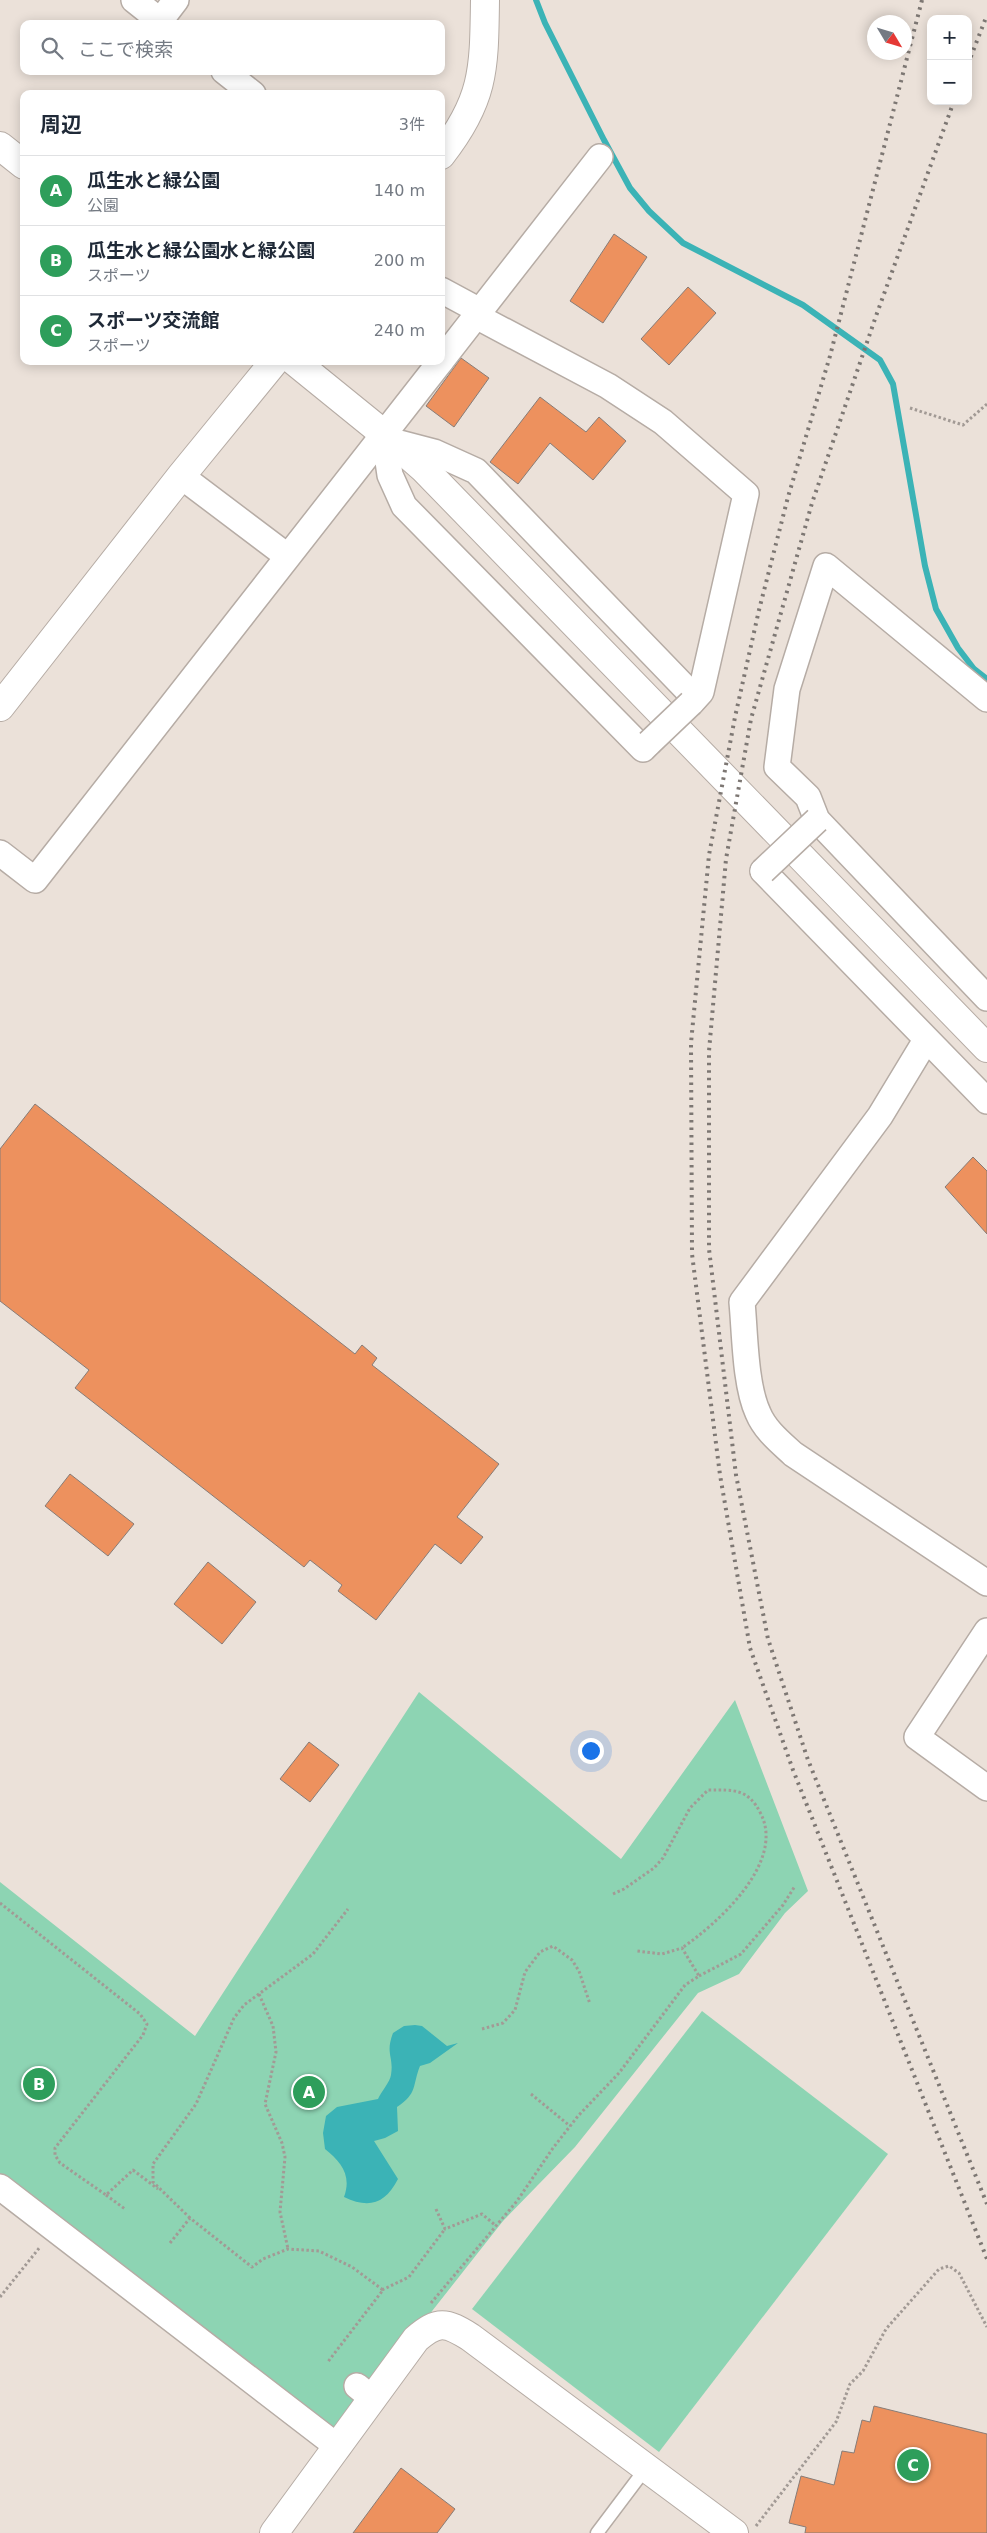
<!DOCTYPE html>
<html lang="ja">
<meta charset="utf-8">
<style>
:root{--surface:#fff;--page:#f6f6f7;--text:#1f2937;--muted:#747a83;--line:#e0e1e3;--accent:#a152c3}
body{margin:0;font-family:"DejaVu Sans","Noto Sans JP",sans-serif;background:var(--page);color:var(--text)}
.controls{position:absolute;right:15px;top:15px;display:grid;overflow:hidden;border-radius:10px;box-shadow:0 2px 12px #0003}
.controls button{width:45px;height:45px;display:grid;place-items:center;padding:0;border:0;border-bottom:1px solid var(--line);background:var(--surface);color:var(--text);font:25px sans-serif}
.compass{position:absolute;left:867px;top:15px;width:45px;height:45px;border-radius:50%;background:var(--surface);box-shadow:0 2px 12px #0003;rotate:128deg}
.you{position:absolute;left:590px;top:1750px;width:18px;height:18px;margin:-12px;border:4px solid #fff;border-radius:50%;background:#1a73e8;box-shadow:0 0 0 8px #1a73e833}
.badge{display:grid;place-items:center;width:32px;height:32px;border-radius:50%;background:var(--accent);color:#fff;font-size:16px;font-weight:700}
.pin{position:absolute;translate:-50% -50%;border:2px solid #fff;box-shadow:0 1px 5px #0006}
.list{margin:0;padding:0;list-style:none}
h2{display:flex;justify-content:space-between;align-items:center;height:65px;margin:0;padding:0 20px;font-size:21px}
h2 small{font-size:16px;font-weight:400;color:var(--muted)}
.list li{display:grid;grid-template-columns:32px 1fr auto;gap:15px;align-items:center;box-sizing:border-box;height:70px;padding:0 20px;border-top:1px solid var(--line)}
.list b{display:block;font-size:19px;white-space:nowrap}
.list p{margin:0;font-size:16px;white-space:nowrap;color:var(--muted)}
.list em{font-size:16px;font-style:normal;color:var(--muted)}
.icon{flex:none;width:28px;height:28px;fill:none;stroke:currentColor;stroke-width:2;stroke-linecap:round;stroke-linejoin:round}
.map{position:relative;flex:none;width:987px;height:2533px;overflow:hidden}
.search{position:absolute;background:var(--surface);box-shadow:0 2px 12px #0003;left:20px;top:20px;width:425px;height:55px;display:flex;align-items:center;gap:12px;box-sizing:border-box;padding:0 18px;border-radius:10px;color:var(--muted);font-size:19px}
.panel{position:absolute;background:var(--surface);box-shadow:0 2px 12px #0003;left:20px;top:90px;width:425px;height:275px;border-radius:10px}
.map>svg:first-child{display:block}
.green{fill:#8dd4b3}
.water{fill:#3bb3b6}
.lines{fill:none;stroke-linecap:round;stroke-linejoin:round}
.stream{stroke:#3bb3b6;stroke-width:6}
.building{fill:#ed915e;stroke:#877c77}
.lane-casing{stroke:#b6aca5;stroke-width:15}
.street-casing{stroke:#b6aca5;stroke-width:28}
.secondary-casing{stroke:#b6aca5;stroke-width:30}
.path{stroke:#a29a95;stroke-width:3;stroke-dasharray:2.5 2.5;stroke-linecap:butt}
.lane{stroke:#fff;stroke-width:12}
.street{stroke:#fff;stroke-width:25}
.secondary{stroke:#fff;stroke-width:28}
.rail{stroke:#7d7773;stroke-width:4;stroke-dasharray:2.5 5;stroke-linecap:butt}
.street-bridge-casing{stroke:#b6aca5;stroke-width:28;stroke-linecap:butt}
.street-bridge{stroke:#fff;stroke-width:25}
</style>
<div class="map">
<svg width="987" height="2533" viewBox="0 0 987 2533">
<rect width="100%" height="100%" fill="#ebe1d9"/>
<g class="green">
<path d="M419,1692L621,1859L735,1700L808,1891L785,1913L739,1974L698,1993L575,2147L503,2221L336,2433L0,2180V1882L195,2036Z"/>
<path d="M702,2011L888,2154L659,2452L472,2309Z"/>
</g>
<path class="water" d="M415,2025L422,2026L447,2046L458,2043L430,2063L420,2066C412,2086 418,2093 397,2107L398,2131L385,2138L374,2141L398,2179C385,2204 369,2209 344,2197C352,2175 341,2162 325,2149L323,2133L326,2116L337,2107L378,2099C381,2092 390,2082 391,2075C394,2056 385,2054 393,2033L404,2026Z"/>
<g class="lines">
<path class="stream" d="M536,0L545,23L604,140L630,188L649,211L683,243L803,305L880,360L893,384L925,566L936,609L958,648L974,669L987,679"/>
</g>
<g class="building">
<path d="M614,234L647,257L603,323L570,301Z"/>
<path d="M688,287L716,313L669,365L641,339Z"/>
<path d="M461,358L489,378L454,427L426,406Z"/>
<path d="M540,397L586,432L599,417L626,441L593,480L550,443L518,484L490,462Z"/>
<path d="M35,1104L355,1354L362,1345L377,1358L372,1365L499,1464L457,1517L483,1537L461,1564L435,1544L376,1620L338,1591L342,1585L310,1560L304,1567L75,1388L89,1370L0,1301V1149Z"/>
<path d="M973,1157L987,1171V1234L945,1187Z"/>
<path d="M70,1474L134,1524L108,1556L45,1506Z"/>
<path d="M208,1562L256,1602L222,1644L174,1604Z"/>
<path d="M309,1742L339,1765L310,1802L280,1779Z"/>
<path d="M874,2406L987,2434V2533H805L806,2527L789,2523L801,2476L834,2485L842,2451L854,2453L862,2420L870,2422Z"/>
<path d="M401,2468L455,2509L437,2533H353Z"/>
</g>
<g class="lines">
<defs>
<path id="lane" d="M597,2533L646,2468"/>
<g id="street">
<path d="M134,0L164,24"/>
<path d="M160,21L176,0"/>
<path d="M224,71L253,94"/>
<path d="M441,290L480,311"/>
<path d="M476,316L608,386L663,422L746,494L701,692L691,703"/>
<path d="M441,361L600,157"/>
<path d="M384,434L390,475L404,506L643,749L649,743"/>
<path d="M392,441L434,452L476,471L695,698"/>
<path d="M181,476L287,556"/>
<path d="M987,699L826,566L787,689L777,767L808,797L817,820L987,998"/>
<path d="M0,853L35,880L441,361"/>
<path d="M763,871L987,1101"/>
<path d="M926,1040L880,1116L742,1302C745,1334 745,1385 758,1413C765,1430 780,1442 793,1454L987,1583"/>
<path d="M987,1631L917,1737L987,1788"/>
<path d="M0,2187L338,2447"/>
<path d="M357,2386L373,2399"/>
</g>
<g id="secondary">
<path d="M0,146L24,165"/>
<path d="M441,155C485,99 484,68 485,0"/>
<path d="M294,361L384,434L424,469L987,1048"/>
<path d="M0,707L181,476L275,361"/>
<path d="M274,2533L416,2339C438,2320 446,2322 470,2337L734,2533"/>
</g>
</defs>
<use href="#lane" class="lane-casing"/>
<use href="#street" class="street-casing"/>
<use href="#secondary" class="secondary-casing"/>
<g class="path">
<path d="M910,408L963,425L987,404"/>
<path d="M613,1894L624,1889L654,1868L663,1858L690,1808L708,1790C734,1790 748,1788 761,1814C785,1863 718,1923 682,1948"/>
<path d="M0,1903L140,2014L147,2024L143,2035L55,2148V2155L60,2163L106,2195L133,2170L158,2189"/>
<path d="M699,1976L741,1954L783,1905L795,1886"/>
<path d="M259,1994L273,2026L276,2052L265,2104L282,2143L285,2157L280,2212L288,2249"/>
<path d="M482,2029L503,2023L515,2010L525,1972L540,1952L553,1946L572,1960L579,1971L590,2004"/>
<path d="M531,2094L570,2126"/>
<path d="M106,2195L125,2209"/>
<path d="M436,2209L445,2229L482,2214L495,2225"/>
<path d="M190,2218L153,2182V2164L196,2104L234,2018L244,2005L313,1954L348,1909"/>
<path d="M170,2243L190,2218L252,2267L263,2259L288,2249L319,2251L352,2267L383,2290L327,2363"/>
<path d="M382,2290L409,2277L445,2229"/>
<path d="M0,2297L40,2247"/>
<path d="M431,2303L517,2201L553,2148L578,2116L619,2073L685,1985L699,1976L682,1948L662,1954L637,1951"/>
<path d="M756,2526L836,2422L850,2384L863,2371L886,2329L939,2269L949,2266L959,2273L987,2327"/>
</g>
<use href="#lane" class="lane"/>
<use href="#street" class="street"/>
<use href="#secondary" class="secondary"/>
<g class="rail">
<path d="M922,0L830,356L788,497L759,610L735,717L709,855L691,1043L692,1254L720,1475L750,1648L793,1770L987,2259"/>
<path d="M968,64L987,15"/>
<path d="M954,101L876,316L812,503L751,719L726,859L709,1051V1249L736,1475L768,1639L808,1760L987,2204"/>
</g>
<defs>
<g id="street-bridge">
<path d="M649,743L691,703"/>
<path d="M763,871L817,820"/>
</g>
</defs>
<use href="#street-bridge" class="street-bridge-casing"/>
<use href="#street-bridge" class="street-bridge"/>
</g>
</svg>
<div class="controls">
<button>+</button>
<button>−</button>
</div>
<svg class="compass" viewBox="-18 -18 36 36"><path d="M0-13l5 13h-10z" fill="#e53935"/><path d="M0 13l5-13h-10z" fill="#747a83"/></svg>
<div class="you"></div>
<div class="pin badge" style="left:309px;top:2092px;background:#2e9e5b">A</div>
<div class="pin badge" style="left:39px;top:2084px;background:#2e9e5b">B</div>
<div class="pin badge" style="left:913px;top:2465px;background:#2e9e5b">C</div>
<div class="search"><svg class="icon" aria-label="search" viewBox="0 0 24 24"><circle cx="10" cy="10" r="6"/><path d="M15 15l6 6"/></svg>ここで検索</div>
<section class="panel">
<h2>周辺<small>3件</small></h2>
<ul class="list">
<li><span class="badge" style="background:#2e9e5b">A</span><div><b>瓜生水と緑公園</b><p>公園</p></div><em>140 m</em></li>
<li><span class="badge" style="background:#2e9e5b">B</span><div><b>瓜生水と緑公園水と緑公園</b><p>スポーツ</p></div><em>200 m</em></li>
<li><span class="badge" style="background:#2e9e5b">C</span><div><b>スポーツ交流館</b><p>スポーツ</p></div><em>240 m</em></li>
</ul>
</section>
</div>
